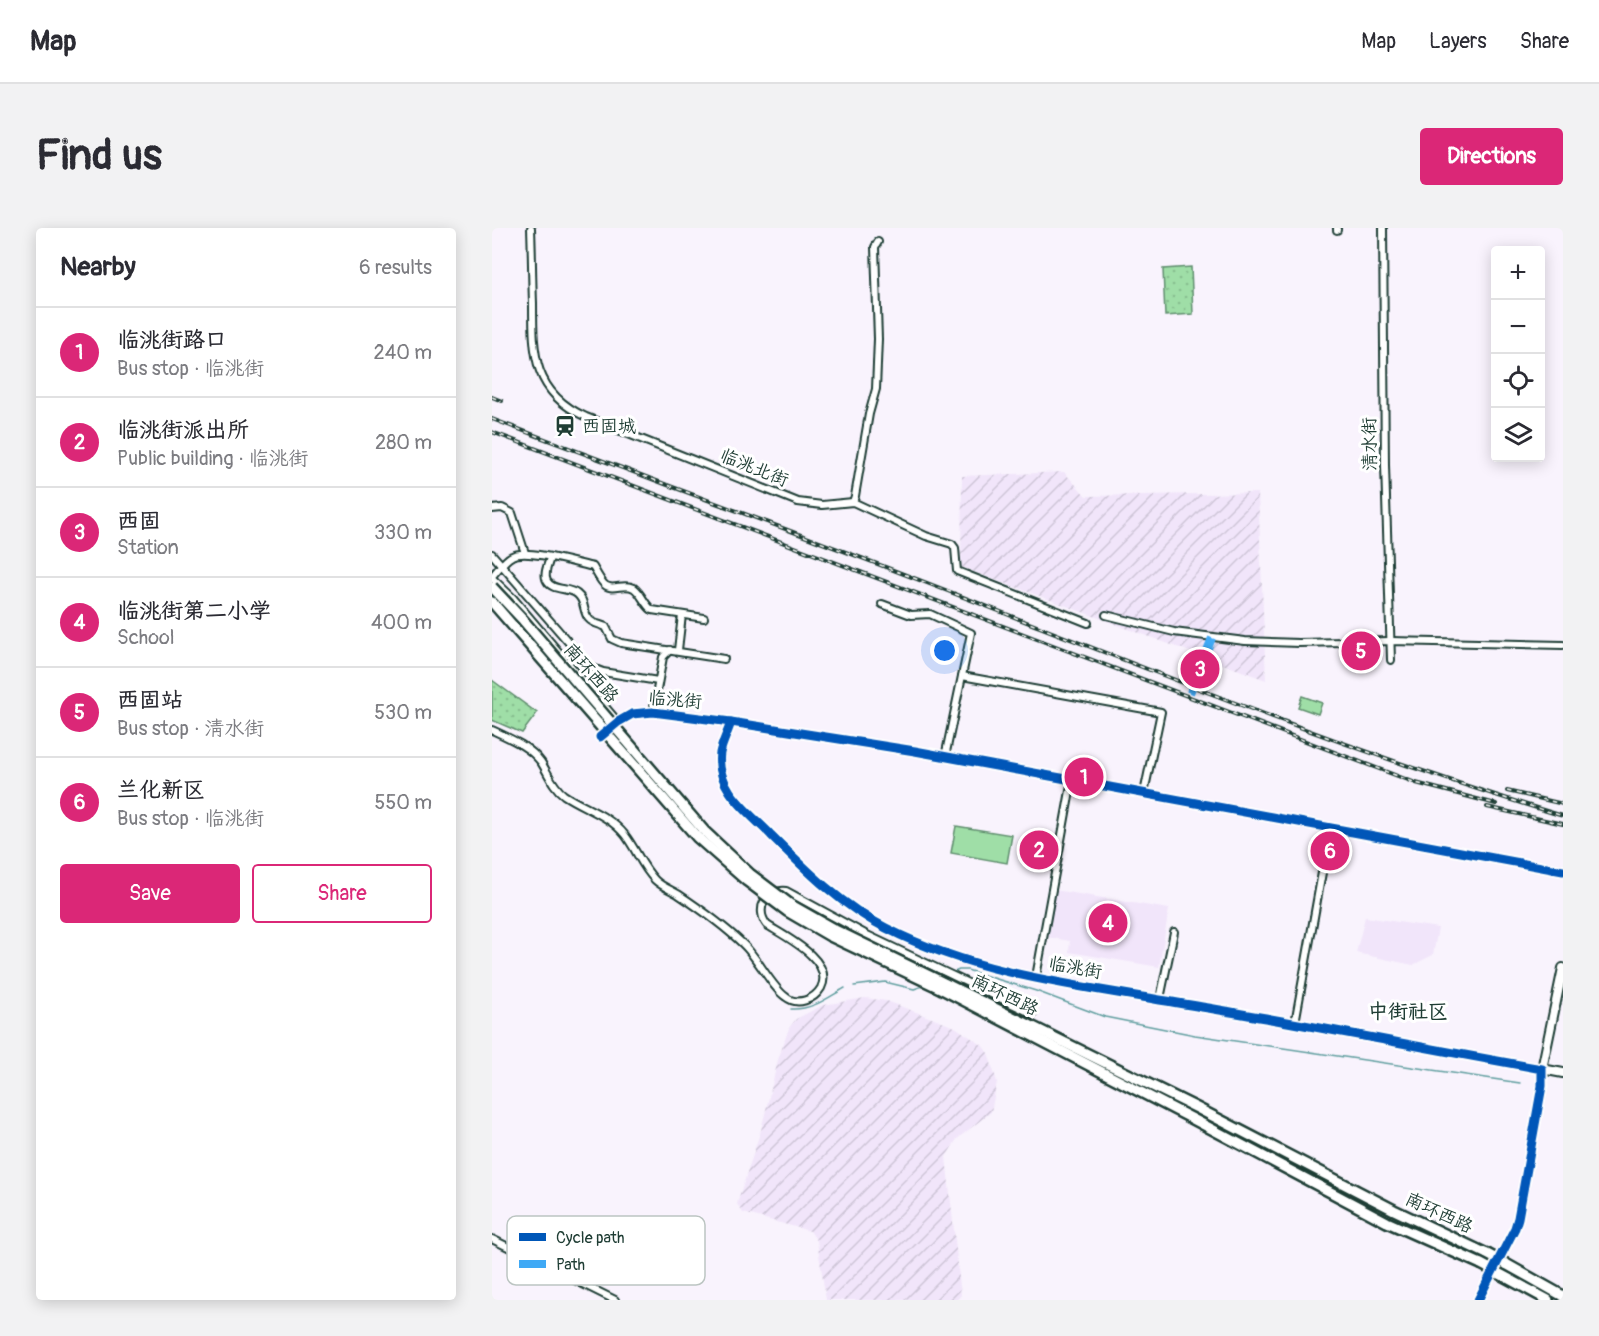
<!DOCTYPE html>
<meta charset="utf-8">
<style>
:root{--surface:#fff;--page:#f2f2f3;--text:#2b2b33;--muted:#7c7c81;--line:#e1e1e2;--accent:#db2777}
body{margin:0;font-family:Pangolin,"LXGW WenKai TC",sans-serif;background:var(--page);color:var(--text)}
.controls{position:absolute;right:18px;top:18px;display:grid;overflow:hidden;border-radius:6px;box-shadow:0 3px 15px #0003}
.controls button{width:54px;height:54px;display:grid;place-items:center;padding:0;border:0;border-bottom:2px solid var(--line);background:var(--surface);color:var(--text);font:30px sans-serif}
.you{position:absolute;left:453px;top:423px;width:21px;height:21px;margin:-15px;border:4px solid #fff;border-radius:50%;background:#1a73e8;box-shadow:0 0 0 9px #1a73e833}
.badge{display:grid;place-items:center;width:39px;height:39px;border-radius:50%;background:var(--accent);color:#fff;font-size:20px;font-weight:700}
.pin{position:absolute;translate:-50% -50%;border:3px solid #fff;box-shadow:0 2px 6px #0006}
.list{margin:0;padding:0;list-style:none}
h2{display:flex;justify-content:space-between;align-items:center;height:78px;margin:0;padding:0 24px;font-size:26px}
h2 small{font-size:20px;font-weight:400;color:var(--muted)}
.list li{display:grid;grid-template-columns:39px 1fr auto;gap:18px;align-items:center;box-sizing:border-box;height:90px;padding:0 24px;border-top:2px solid var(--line)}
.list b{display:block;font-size:22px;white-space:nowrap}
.list p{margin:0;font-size:20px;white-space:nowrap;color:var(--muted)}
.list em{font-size:20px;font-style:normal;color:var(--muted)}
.actions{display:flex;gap:12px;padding:18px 24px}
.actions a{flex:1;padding:14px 0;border:2px solid var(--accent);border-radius:6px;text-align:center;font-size:21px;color:var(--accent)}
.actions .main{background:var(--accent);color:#fff}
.icon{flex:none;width:33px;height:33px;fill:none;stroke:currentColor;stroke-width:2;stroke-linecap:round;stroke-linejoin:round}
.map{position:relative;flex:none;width:1071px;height:1072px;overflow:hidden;border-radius:6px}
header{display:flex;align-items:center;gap:36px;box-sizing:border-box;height:84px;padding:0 30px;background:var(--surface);border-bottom:2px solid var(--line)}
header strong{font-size:28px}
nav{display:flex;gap:33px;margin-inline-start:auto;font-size:21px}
.intro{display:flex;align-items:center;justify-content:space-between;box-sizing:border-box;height:144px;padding:0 36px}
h1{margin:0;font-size:42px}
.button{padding:15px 27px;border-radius:6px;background:var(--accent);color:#fff;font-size:21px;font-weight:700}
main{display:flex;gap:36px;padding:0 36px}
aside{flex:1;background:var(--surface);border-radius:6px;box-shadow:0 3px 15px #0003}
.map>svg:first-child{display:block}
.built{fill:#f1e5fa}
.industrial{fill:url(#industrial-furrows)}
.grass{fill:url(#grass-dots);stroke:#5f8e6e;stroke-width:1.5}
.garden{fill:#9fdea7;stroke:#5f8e6e;stroke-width:1.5}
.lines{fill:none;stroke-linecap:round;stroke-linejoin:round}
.stream{stroke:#609e9f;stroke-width:1.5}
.minor-casing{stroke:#1f3d34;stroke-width:10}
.major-casing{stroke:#1f3d34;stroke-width:12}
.highway-casing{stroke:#1f3d34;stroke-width:14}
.minor{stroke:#fff;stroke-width:6}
.major{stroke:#fff;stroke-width:8}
.highway{stroke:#fff;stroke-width:9}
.rail-casing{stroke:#1f3d34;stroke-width:4}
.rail{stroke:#fff;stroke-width:1.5;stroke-dasharray:4.5;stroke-linecap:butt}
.highway-bridge-casing{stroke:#1f3d34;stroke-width:14;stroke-linecap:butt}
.highway-bridge{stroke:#fff;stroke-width:9}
.quiet{stroke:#3fa9f5;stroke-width:8;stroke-dasharray:15 8;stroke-linecap:butt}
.cycleway-casing{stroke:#fff;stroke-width:13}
.cycleway{stroke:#0057b8;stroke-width:9}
.labels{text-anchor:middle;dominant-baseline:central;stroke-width:6;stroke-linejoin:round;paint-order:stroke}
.poi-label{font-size:18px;fill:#1f3d34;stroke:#fff;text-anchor:start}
.street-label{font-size:18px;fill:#1f3d34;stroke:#fff}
.neighbourhood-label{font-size:20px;font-weight:bold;fill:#1f3d34;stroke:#fff}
.key{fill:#fff;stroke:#bcc5c2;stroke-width:1.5}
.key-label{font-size:16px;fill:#1f3d34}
</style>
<header>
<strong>Map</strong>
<nav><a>Map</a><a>Layers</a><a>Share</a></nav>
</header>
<div class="intro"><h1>Find us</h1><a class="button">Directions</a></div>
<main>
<aside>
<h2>Nearby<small>6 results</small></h2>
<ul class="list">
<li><span class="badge">1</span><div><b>临洮街路口</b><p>Bus stop · 临洮街</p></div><em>240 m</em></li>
<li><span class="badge">2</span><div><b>临洮街派出所</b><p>Public building · 临洮街</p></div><em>280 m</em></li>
<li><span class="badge">3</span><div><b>西固</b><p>Station</p></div><em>330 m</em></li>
<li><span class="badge">4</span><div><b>临洮街第二小学</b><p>School</p></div><em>400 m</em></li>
<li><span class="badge">5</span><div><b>西固站</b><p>Bus stop · 清水街</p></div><em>530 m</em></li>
<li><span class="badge">6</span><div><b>兰化新区</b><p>Bus stop · 临洮街</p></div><em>550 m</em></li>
</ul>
<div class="actions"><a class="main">Save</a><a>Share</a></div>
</aside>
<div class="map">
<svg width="1071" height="1072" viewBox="0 0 1071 1072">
<defs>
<pattern id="industrial-furrows" width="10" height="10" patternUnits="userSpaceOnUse" patternTransform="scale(1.5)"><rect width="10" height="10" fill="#f1e5fa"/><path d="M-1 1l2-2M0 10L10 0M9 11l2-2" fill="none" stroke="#cec5d7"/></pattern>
<pattern id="grass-dots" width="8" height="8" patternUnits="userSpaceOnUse" patternTransform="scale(1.5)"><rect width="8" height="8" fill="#9fdea7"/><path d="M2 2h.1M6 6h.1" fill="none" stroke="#88bf90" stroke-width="1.8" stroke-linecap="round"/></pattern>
</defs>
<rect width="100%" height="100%" fill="#f9f3fd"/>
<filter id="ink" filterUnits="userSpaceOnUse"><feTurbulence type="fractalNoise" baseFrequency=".0167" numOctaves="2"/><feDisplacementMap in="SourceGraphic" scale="12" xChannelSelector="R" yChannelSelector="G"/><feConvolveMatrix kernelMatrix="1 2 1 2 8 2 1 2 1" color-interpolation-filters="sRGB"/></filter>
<g filter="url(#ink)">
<g class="built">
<path d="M563,662L677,681L667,739L577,724L578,713L555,709Z"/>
<path d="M873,689L946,700L941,727L921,737L864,725Z"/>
</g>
<g class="industrial">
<path d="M572,244L594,268L766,265L774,452L469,339L470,248Z"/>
<path d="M373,770L395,773L463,799L490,817L496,825L505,854L499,884L465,911L454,929L469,1067L465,1072H334L325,1013L318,1003L251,985L245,976L269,902L286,832L297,800L304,791L331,777Z"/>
</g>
<g class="grass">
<path d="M699,39L701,86L673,88L671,41Z"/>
<path d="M0,452L45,485L30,505L0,492Z"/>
</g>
<g class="garden">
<path d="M810,468L830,475L826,486L806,479Z"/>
<path d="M464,598L520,607L515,635L459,625Z"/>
</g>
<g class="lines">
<g class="stream">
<path d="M460,745L467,742H475L544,763L613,789L703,807L1028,855"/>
<path d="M362,758L393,754L422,761L434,757"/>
<path d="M299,781C321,782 335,770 353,760"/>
</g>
<defs>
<g id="minor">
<path d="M39,0C40,25 40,50 41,75C41,126 41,165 94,189L306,274L330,277L361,274L434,308L460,316L463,320L465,343L596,395"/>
<path d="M845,0V2"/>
<path d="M891,0L893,237L899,432"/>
<path d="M361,274L363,268L377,186L384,161L386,111L383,19L386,14"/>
<path d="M0,281L10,280L20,285L33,325"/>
<path d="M0,326L98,439L111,444L166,453"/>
<path d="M58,330C56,337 51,346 55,353C60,363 76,359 85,366C94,373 90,383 97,391C101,396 108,396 114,399L120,411L129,415L232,431"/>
<path d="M0,348C6,342 12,332 20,328C34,320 83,335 101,339C104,344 107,350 111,355C119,365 131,354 142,360C150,366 152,376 160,382L212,390"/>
<path d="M0,350L21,370L126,494"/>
<path d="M390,376L419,387L438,386L479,405L453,529"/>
<path d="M614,387L682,404L753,413L807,415L899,413L1071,417"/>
<path d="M186,422L190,387"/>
<path d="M470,448L669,484L652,565"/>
<path d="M161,484L171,429L178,422"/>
<path d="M239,494C236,504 230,515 228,525C223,561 257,584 279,607C314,642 350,678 394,700C491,750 604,760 710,779C823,798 937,821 1050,841V858L1026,990L1023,1000L986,1072"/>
<path d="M0,502C17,510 37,518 49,534C56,545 61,559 72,567C93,581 117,587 133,607C144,621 150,639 163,652C169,658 179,662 186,666C210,682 231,697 251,716C266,730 280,760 294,769C305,778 322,772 329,760C343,733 294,709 275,697C263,681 273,661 294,663L373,706L541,786"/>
<path d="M108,509L126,494L140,486L161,484L239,494L423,523L1071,643"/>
<path d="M544,749L580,552"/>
<path d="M668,771L682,704"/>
<path d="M803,795L838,600"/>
<path d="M0,1011L123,1072"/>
</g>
<path id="major" d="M1071,740L1050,841L1071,845"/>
<g id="highway">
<path d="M456,757L705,880L902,982L995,1026"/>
<path d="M450,761L699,890L895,994L989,1036"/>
<path d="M1014,1036L1071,1068"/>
<path d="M1006,1045L1056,1072"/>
</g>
</defs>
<use href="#minor" class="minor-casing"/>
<use href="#major" class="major-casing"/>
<use href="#highway" class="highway-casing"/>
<use href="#minor" class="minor"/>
<use href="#major" class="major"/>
<use href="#highway" class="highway"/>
<defs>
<g id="rail">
<path d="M0,169L10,173"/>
<path d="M0,191C166,254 334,315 499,380C688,454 877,530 1071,588"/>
<path d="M0,204L924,555L1004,576"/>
<path d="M1015,563L1071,576"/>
<path d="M995,579L1071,596"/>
</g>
</defs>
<use href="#rail" class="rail-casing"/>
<use href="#rail" class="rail"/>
<defs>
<g id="highway-bridge">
<path d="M0,359L31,392L212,603L258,646L299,677L343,702L456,757"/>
<path d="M0,374L205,609L255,653L295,683L338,708L450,761"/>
<path d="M995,1026L1014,1036"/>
<path d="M989,1036L1006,1045"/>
</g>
</defs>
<use href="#highway-bridge" class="highway-bridge-casing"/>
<use href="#highway-bridge" class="highway-bridge"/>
<path class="quiet" d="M698,465L720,410"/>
<defs>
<g id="cycleway">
<path d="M239,494C236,504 230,515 228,525C223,561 257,584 279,607C314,642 350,678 394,700C491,750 604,760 710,779C823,798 937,821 1050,841V858L1026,990L1023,1000L986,1072"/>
<path d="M108,509L126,494L140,486L161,484L239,494L423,523L1071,643"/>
</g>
</defs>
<use href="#cycleway" class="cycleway-casing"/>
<use href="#cycleway" class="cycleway"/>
</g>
</g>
<defs>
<symbol id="station-bare" viewBox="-9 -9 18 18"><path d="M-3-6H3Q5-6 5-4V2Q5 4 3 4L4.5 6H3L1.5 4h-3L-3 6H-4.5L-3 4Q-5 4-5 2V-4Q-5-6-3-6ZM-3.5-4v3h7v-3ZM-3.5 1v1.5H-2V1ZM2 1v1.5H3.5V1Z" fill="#1f3d34" stroke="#fff" stroke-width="2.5" paint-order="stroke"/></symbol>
</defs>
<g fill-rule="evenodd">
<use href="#station-bare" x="58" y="183" width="30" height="30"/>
</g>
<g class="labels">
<g class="poi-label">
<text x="90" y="198">西固城</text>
</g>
<g class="street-label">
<text transform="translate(878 216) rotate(-91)">清水街</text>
<text transform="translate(262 240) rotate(22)">临洮北街</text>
<text transform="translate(99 445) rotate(49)">南环西路</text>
<text transform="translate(183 472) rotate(5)">临洮街</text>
<text transform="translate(583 740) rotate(10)">临洮街</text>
<text transform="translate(513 767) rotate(26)">南环西路</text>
<text transform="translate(947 985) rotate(25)">南环西路</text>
</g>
<g class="neighbourhood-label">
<text x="916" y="783">中街社区</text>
</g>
</g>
<rect x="15" y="988" width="198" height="69" rx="9" class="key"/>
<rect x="27" y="1005" width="27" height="8" fill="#0057b8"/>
<rect x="27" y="1032" width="27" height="8" fill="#3fa9f5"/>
<g class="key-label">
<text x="64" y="1015">Cycle path</text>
<text x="64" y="1042">Path</text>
</g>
</svg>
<div class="controls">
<button>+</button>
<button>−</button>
<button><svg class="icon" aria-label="locate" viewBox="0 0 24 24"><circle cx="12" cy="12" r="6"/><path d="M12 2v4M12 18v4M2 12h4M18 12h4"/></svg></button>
<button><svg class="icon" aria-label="layers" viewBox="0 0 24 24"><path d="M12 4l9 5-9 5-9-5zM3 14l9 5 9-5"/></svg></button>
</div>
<div class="you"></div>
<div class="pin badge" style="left:592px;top:549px">1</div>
<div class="pin badge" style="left:547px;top:622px">2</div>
<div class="pin badge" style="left:708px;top:441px">3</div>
<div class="pin badge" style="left:616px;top:695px">4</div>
<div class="pin badge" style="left:869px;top:423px">5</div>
<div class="pin badge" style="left:838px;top:623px">6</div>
</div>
</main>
